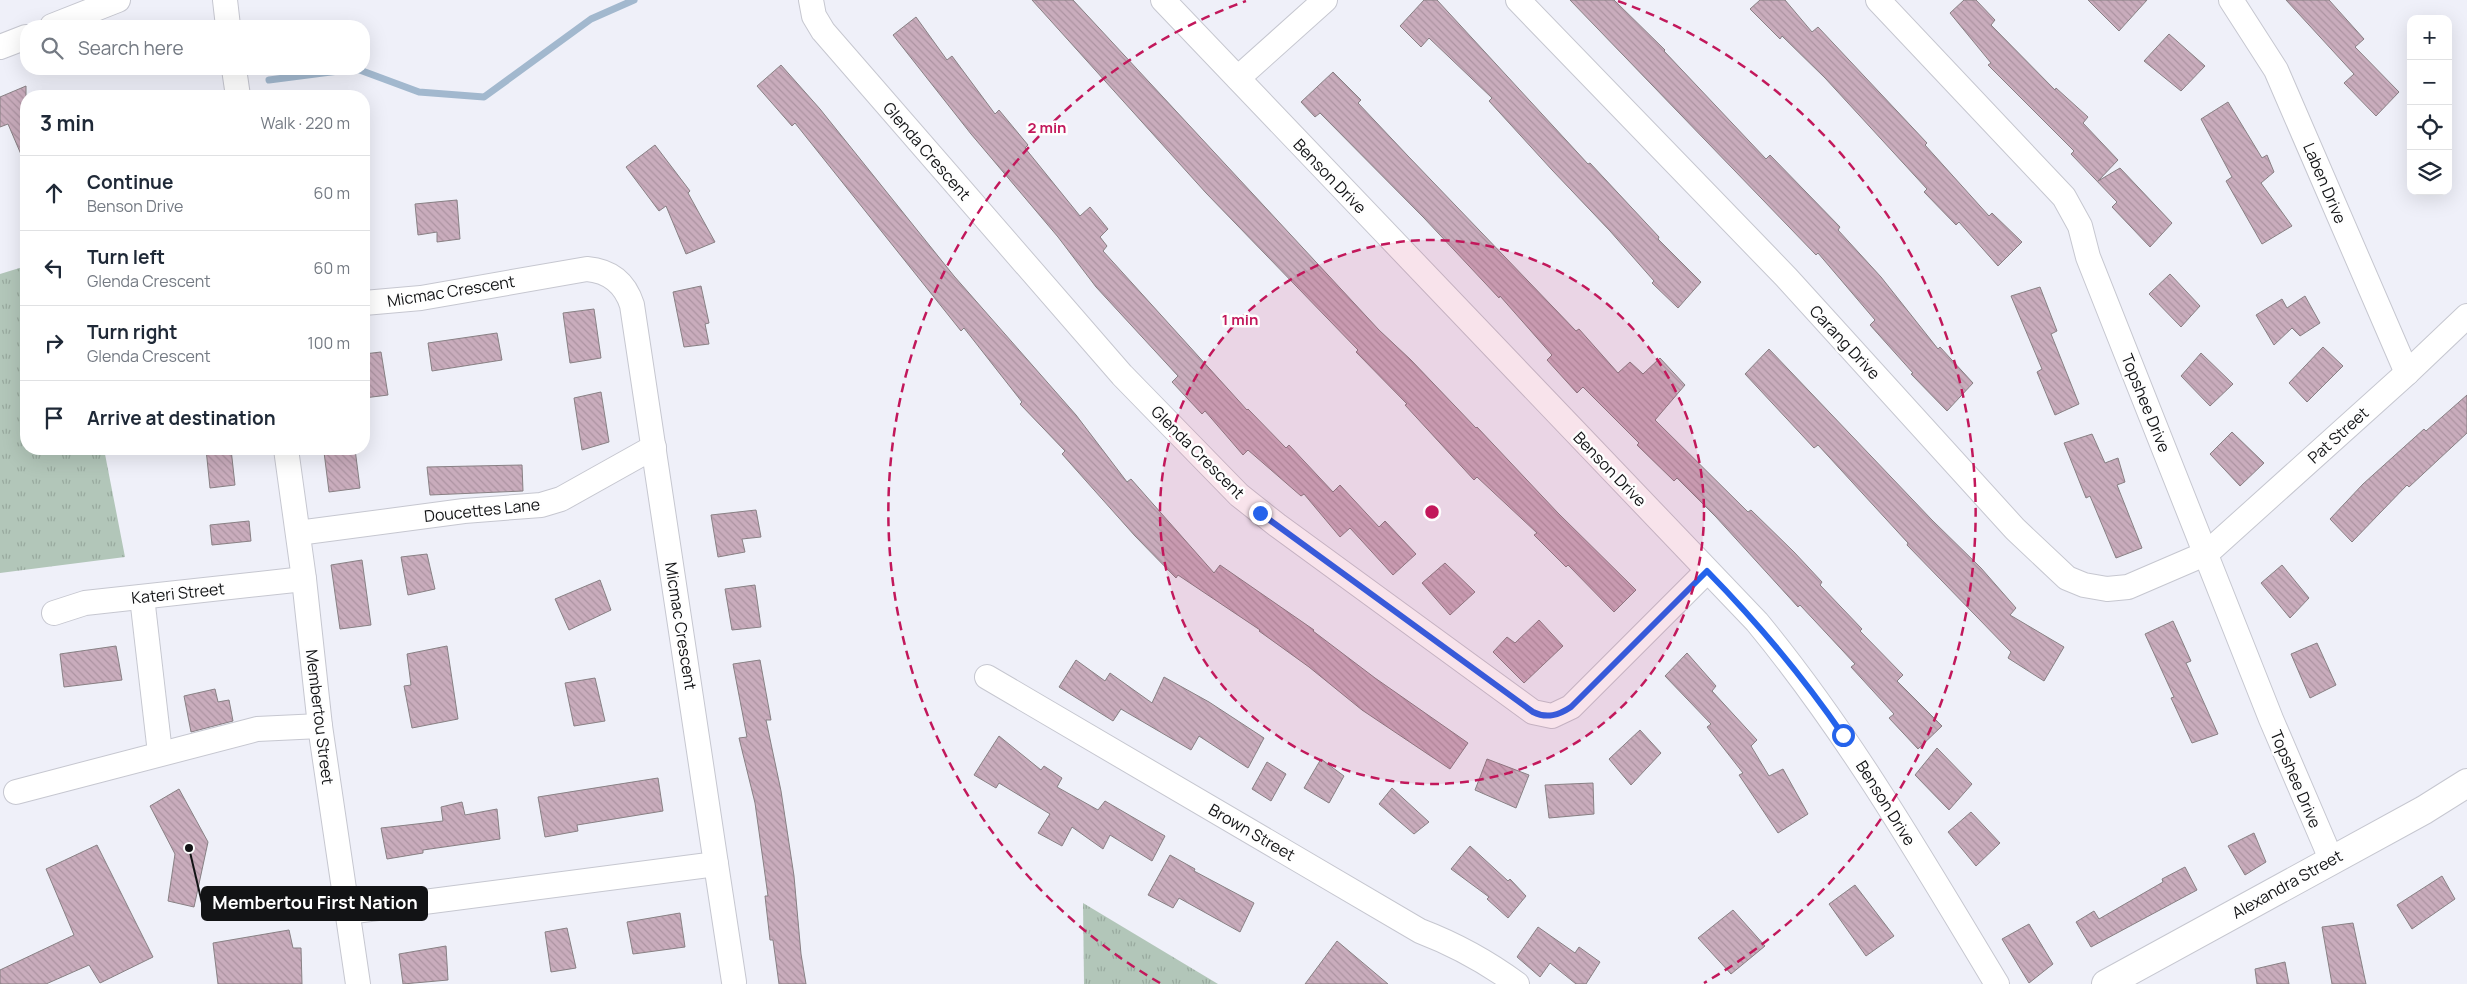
<!DOCTYPE html>
<meta charset="utf-8">
<style>
:root{--surface:#fff;--page:#f2f2f3;--text:#1f2937;--muted:#747a83;--line:#e0e1e3}
body{margin:0;font-family:Manrope,sans-serif;background:var(--page);color:var(--text)}
.controls{position:absolute;right:15px;top:15px;display:grid;overflow:hidden;border-radius:10px;box-shadow:0 5px 20px #0002}
.controls button{width:45px;height:45px;display:grid;place-items:center;padding:0;border:0;border-bottom:1px solid var(--line);background:var(--surface);color:var(--text);font:25px sans-serif}
.stop{position:absolute;width:15px;height:15px;margin:-11px;border:4px solid #2563eb;border-radius:50%;background:#fff}
.stop.end{background:#2563eb;border-color:#fff;box-shadow:0 1px 5px #0008}
.list{margin:0;padding:0;list-style:none}
h2{display:flex;justify-content:space-between;align-items:center;height:65px;margin:0;padding:0 20px;font-size:21px}
h2 small{font-size:16px;font-weight:400;color:var(--muted)}
.list li{display:grid;grid-template-columns:32px 1fr auto;gap:15px;align-items:center;box-sizing:border-box;height:75px;padding:0 20px;border-top:1px solid var(--line)}
.list b{display:block;font-size:19px;white-space:nowrap}
.list p{margin:0;font-size:16px;white-space:nowrap;color:var(--muted)}
.list em{font-size:16px;font-style:normal;color:var(--muted)}
.icon{flex:none;width:28px;height:28px;fill:none;stroke:currentColor;stroke-width:2;stroke-linecap:round;stroke-linejoin:round}
.map{position:relative;flex:none;width:2467px;height:984px;overflow:hidden}
.search{position:absolute;background:var(--surface);box-shadow:0 5px 20px #0002;left:20px;top:20px;width:350px;height:55px;display:flex;align-items:center;gap:12px;box-sizing:border-box;padding:0 18px;border-radius:20px;color:var(--muted);font-size:19px}
.panel{position:absolute;background:var(--surface);box-shadow:0 5px 20px #0002;left:20px;top:90px;width:350px;height:365px;border-radius:20px}
.map>svg:first-child{display:block}
.park{fill:url(#park-tufts)}
.lines{fill:none;stroke-linecap:round;stroke-linejoin:round}
.stream{stroke:#a2b8ce;stroke-width:7}
.building{fill:url(#building-back-hatch);stroke:#888084}
.minor-casing{stroke:#c6c7d0;stroke-width:26}
.major-casing{stroke:#c6c7d0;stroke-width:30}
.minor{stroke:#fff;stroke-width:24}
.major{stroke:#fff;stroke-width:28}
.route{stroke:#2563eb;stroke-width:6}
.ring{fill:none;stroke:#c2185b;stroke-width:2.5;stroke-dasharray:9 6}
.labels{text-anchor:middle;dominant-baseline:central;stroke-width:5;stroke-linejoin:round;paint-order:stroke}
.street-label{font-size:16px;fill:#121315;stroke:#fefefe}
.centre{fill:#c2185b;stroke:#fefefe;stroke-width:2.5}
.ring-label{font-size:15px;text-anchor:middle;font-weight:bold;fill:#c2185b;stroke:#fefefe;stroke-width:5;stroke-linejoin:round;paint-order:stroke}
.leader{fill:none;stroke:#121315;stroke-width:2}
.callout-dot{fill:#121315;stroke:#fefefe;stroke-width:2}
.callout{fill:#121315;stroke:#121315;stroke-width:2}
.callout-label{font-size:18px;text-anchor:middle;font-weight:bold;fill:#fff}
</style>
<div class="map">
<svg width="2467" height="984" viewBox="0 0 2467 984">
<defs>
<pattern id="park-tufts" width="24" height="20" patternUnits="userSpaceOnUse" patternTransform="scale(1.25)"><rect width="24" height="20" fill="#b2c6b9"/><path d="M3 7l-1-3M5 7V3M7 7l1-3M15 17l-1-3M17 17v-4M19 17l1-3" fill="none" stroke="#98a99e"/></pattern>
<pattern id="building-back-hatch" width="6" height="6" patternUnits="userSpaceOnUse" patternTransform="scale(1.25)"><rect width="6" height="6" fill="#c9acbc"/><path d="M-1 5l2 2M0 0l6 6M5-1l2 2" fill="none" stroke="#ac93a1"/></pattern>
</defs>
<rect width="100%" height="100%" fill="#eff0f9"/>
<g class="park">
<path d="M26,266V449H104L125,557L0,573V274Z"/>
<path d="M1083,903L1218,984H1084Z"/>
</g>
<g class="lines">
<g class="stream">
<path d="M357,69L419,92L484,97L591,19L634,0"/>
<path d="M269,80L354,69"/>
</g>
</g>
<g class="building">
<path d="M1032,0H1073L1379,330L1411,360L1476,428L1477,427L1558,513L1636,590L1614,612L1568,565L1566,567L1534,535L1537,533L1477,477L1474,480L1405,405L1407,404L1356,352L1358,350L1206,193Z"/>
<path d="M1424,0H1437L1588,164L1590,163L1659,237L1658,239L1701,282L1678,308L1652,283L1654,281L1610,231L1552,170L1489,101L1492,98L1429,38L1421,47L1400,26Z"/>
<path d="M1570,0H1614L1665,50L1664,51L1766,159L1770,155L1840,227L1838,230L1881,277L1938,349L1940,347L1973,383L1947,411L1911,374L1913,373L1870,325L1875,320L1818,253L1816,255Z"/>
<path d="M1760,0H1785L1812,32L1818,27L1927,143L1925,145L1989,216L1992,213L2022,242L1998,266L1959,222L1956,225L1924,192L1927,189L1825,78L1782,36L1780,39L1750,9Z"/>
<path d="M1964,0H1976L1995,20L1991,25L2055,90L2056,88L2088,117L2083,123L2118,160L2098,181L2120,168L2172,223L2150,247L2112,207L2117,202L2071,154L2074,151L1988,65L1991,63L1950,13Z"/>
<path d="M2088,0H2147L2119,31Z"/>
<path d="M2286,0H2329L2364,39L2355,47L2399,92L2376,116L2344,83L2354,74Z"/>
<path d="M916,17L947,60L952,56L995,114L999,110L1028,145L1025,148L1080,216L1090,207L1108,229L1100,237L1107,246L1103,251L1247,410L1248,409L1286,448L1289,445L1333,492L1340,485L1379,527L1385,521L1416,554L1393,575L1350,528L1340,537L1304,494L1301,496L1248,450L1243,455L1205,411L1202,414L1172,382L1178,376L1096,287L1058,237L971,134L893,35Z"/>
<path d="M2169,34L2205,66L2181,91L2144,61Z"/>
<path d="M781,65L820,109L954,276L1076,415L1127,482L1131,479L1214,573L1220,565L1314,630L1313,631L1375,678L1468,743L1450,769L1362,710L1309,667L1259,631L1260,630L1178,575L1176,578L1135,536L1062,454L1065,451L1020,404L1022,402L964,328L961,331L795,123L792,126L757,86Z"/>
<path d="M1333,72L1361,100L1358,103L1408,156L1576,331L1579,329L1618,373L1630,362L1643,374L1660,358L1685,385L1655,420L1748,512L1751,510L1794,552L1822,582L1820,585L1862,629L1860,631L1903,675L1897,681L1942,726L1918,749L1889,718L1894,714L1851,667L1855,664L1800,605L1798,607L1716,517L1677,478L1674,481L1637,445L1639,443L1583,387L1577,393L1547,360L1552,355L1500,296L1499,298L1424,218L1320,113L1315,117L1301,102Z"/>
<path d="M26,86V166L8,124L0,127V97Z"/>
<path d="M2228,102L2262,158L2267,155L2274,172L2261,183L2292,226L2262,244L2226,181L2232,177L2201,119Z"/>
<path d="M655,145L690,191L688,193L715,242L686,254L666,206L659,211L626,167Z"/>
<path d="M457,200L460,239L437,242V232L418,235L415,204Z"/>
<path d="M2170,274L2200,306L2181,327L2149,294Z"/>
<path d="M701,286L709,323L705,324L709,344L684,347L673,292Z"/>
<path d="M2040,287L2057,331L2051,334L2079,404L2055,415L2037,372L2042,369L2011,296Z"/>
<path d="M2305,296L2320,323L2300,336L2292,328L2274,345L2256,315L2282,299L2287,308Z"/>
<path d="M594,309L601,358L570,363L563,313Z"/>
<path d="M497,333L502,360L432,371L428,343Z"/>
<path d="M2323,347L2343,366L2307,402L2289,383Z"/>
<path d="M1769,349L1932,520L1981,568L2016,608L2010,615L2064,647L2044,681L2008,658L2011,652L1907,545L1908,543L1818,445L1814,448L1745,374Z"/>
<path d="M381,352L388,395L364,398V354Z"/>
<path d="M2201,353L2233,384L2210,406L2181,376Z"/>
<path d="M601,392L609,442L582,450L574,398Z"/>
<path d="M2467,395V433L2409,487L2407,485L2352,542L2330,519L2363,484L2424,429L2426,431Z"/>
<path d="M2232,432L2264,463L2240,486L2210,454Z"/>
<path d="M2092,434L2105,463L2118,458L2125,482L2117,485L2142,548L2116,558L2090,496L2086,498L2064,443Z"/>
<path d="M206,449H231L235,485L210,488Z"/>
<path d="M355,449L360,488L329,492L324,452Z"/>
<path d="M522,465L523,491L430,495L427,467Z"/>
<path d="M756,510L761,537L742,539L745,552L718,557L711,515Z"/>
<path d="M249,521L251,541L212,545L210,525Z"/>
<path d="M427,554L435,589L408,595L401,557Z"/>
<path d="M362,560L371,625L340,629L331,565Z"/>
<path d="M1445,563L1475,592L1450,615L1422,583Z"/>
<path d="M2282,565L2309,598L2290,618L2261,583Z"/>
<path d="M600,580L611,610L569,630L555,599Z"/>
<path d="M755,585L761,627L732,630L725,589Z"/>
<path d="M1539,620L1563,646L1524,683L1493,652L1507,637L1515,643Z"/>
<path d="M2173,621L2191,661L2186,663L2218,734L2192,743L2171,698L2174,697L2145,634Z"/>
<path d="M2317,643L2336,685L2310,698L2291,654Z"/>
<path d="M116,646L122,680L64,687L60,654Z"/>
<path d="M447,646L458,719L412,728L404,686L411,685L407,654Z"/>
<path d="M1687,653L1716,686L1712,691L1757,740L1751,746L1769,776L1783,769L1808,814L1778,833L1739,775L1743,773L1707,727L1711,724L1665,676Z"/>
<path d="M760,660L771,720H766L781,791L794,876L801,954L806,984H779L773,940H770L765,896H768L755,803L739,738L747,737L733,664Z"/>
<path d="M1076,660L1105,681L1110,673L1152,703L1164,677L1209,702L1264,738L1248,768L1199,736L1191,750L1121,709L1113,721L1059,687Z"/>
<path d="M595,678L605,721L574,726L565,683Z"/>
<path d="M215,689L218,702L229,700L233,721L191,732L184,696Z"/>
<path d="M1640,730L1661,753L1631,785L1609,759Z"/>
<path d="M999,736L1041,770L1044,766L1062,778L1057,787L1098,810L1105,801L1165,836L1152,861L1110,835L1103,849L1072,827L1062,846L1038,833L1050,814L999,783L996,788L974,775Z"/>
<path d="M1937,748L1972,784L1949,810L1915,775Z"/>
<path d="M1321,759L1344,776L1329,803L1304,788Z"/>
<path d="M1487,759L1529,775L1516,808L1475,790Z"/>
<path d="M1267,762L1286,774L1271,801L1252,789Z"/>
<path d="M658,778L663,811L577,825L578,831L545,837L538,797Z"/>
<path d="M1593,783L1594,814L1549,818L1545,785Z"/>
<path d="M1392,788L1429,822L1414,834L1379,804Z"/>
<path d="M179,789L208,842L194,907L168,901L175,854L150,806Z"/>
<path d="M462,802L465,815L497,809L500,839L423,850V853L387,859L381,828L443,821L441,807Z"/>
<path d="M1971,812L2000,843L1976,866L1948,832Z"/>
<path d="M2254,833L2266,862L2245,875L2228,846Z"/>
<path d="M97,845L153,957L100,983L89,965L46,984H0V970L74,935L46,869Z"/>
<path d="M1470,846L1508,881L1510,879L1526,896L1508,918L1487,899L1489,897L1451,869Z"/>
<path d="M1170,855L1195,869L1194,871L1254,903L1240,932L1179,898L1173,908L1148,895Z"/>
<path d="M2185,867L2197,890L2091,947L2076,922L2094,911L2099,919L2163,882L2162,879Z"/>
<path d="M2442,876L2455,899L2412,929L2397,905Z"/>
<path d="M1855,885L1894,936L1866,956L1829,904Z"/>
<path d="M1733,910L1765,946L1731,974L1698,938Z"/>
<path d="M680,913L685,947L633,954L627,922Z"/>
<path d="M2353,923L2366,984H2332L2322,927Z"/>
<path d="M2029,924L2053,964L2029,983L2002,939Z"/>
<path d="M1538,927L1575,953L1579,947L1600,962L1586,984H1576L1550,963L1540,977L1517,957Z"/>
<path d="M567,928L576,968L551,972L545,932Z"/>
<path d="M289,930L293,948H301L302,984H218L213,943Z"/>
<path d="M1337,941L1388,984H1305Z"/>
<path d="M446,946L448,980L403,984L399,954Z"/>
<path d="M2285,962L2289,984H2257L2255,969Z"/>
</g>
<g class="lines">
<defs>
<g id="minor">
<path d="M225,0L228,26"/>
<path d="M811,0L814,16L823,31L1122,375L1239,495L1277,525L1533,712L1552,716L1571,707L1707,571"/>
<path d="M1163,0L1757,622C1850,735 1922,860 1997,984"/>
<path d="M1518,0L1786,277L2015,529L2067,578L2084,585L2107,589L2128,587L2207,553L2407,373L2467,316"/>
<path d="M1878,0L2064,197L2080,226L2088,257L2271,719L2331,859"/>
<path d="M2231,0L2276,70L2407,373"/>
<path d="M52,26L118,0"/>
<path d="M0,47L26,37"/>
<path d="M234,69L238,96"/>
<path d="M1238,78L1325,0"/>
<path d="M286,449L304,579L320,726L358,984"/>
<path d="M298,533L464,511L541,505L561,499L654,447"/>
<path d="M142,597L160,753"/>
<path d="M54,613L85,603L304,579"/>
<path d="M987,677L1420,931C1454,944 1487,962 1517,984"/>
<path d="M16,792L257,729L320,726"/>
<path d="M716,864L734,982"/>
<path d="M347,912L716,864L632,305C625,283 610,271 587,269L421,298L364,303"/>
</g>
<path id="major" d="M2106,984L2424,810L2467,783"/>
</defs>
<use href="#minor" class="minor-casing"/>
<use href="#major" class="major-casing"/>
<use href="#minor" class="minor"/>
<use href="#major" class="major"/>
</g>
<g class="lines">
<path class="route" d="M1260,513L1533,712C1547,719 1559,715 1571,707L1707,571C1759,624 1801,674 1843,735"/>
</g>
<circle cx="1432" cy="512" r="272" fill="#c2185b" fill-opacity=".12"/>
<g class="ring">
<circle cx="1432" cy="512" r="272"/>
<path d="M1160 983A544 544 0 0 1 1246 1M1618 1A544 544 0 0 1 1704 983"/>
</g>
<g class="labels">
<g class="street-label">
<text transform="translate(927 151) rotate(49)">Glenda Crescent</text>
<text transform="translate(1330 176) rotate(46)">Benson Drive</text>
<text transform="translate(2325 183) rotate(67)">Laben Drive</text>
<text transform="translate(451 291) rotate(-9)">Micmac Crescent</text>
<text transform="translate(1845 342) rotate(47)">Carang Drive</text>
<text transform="translate(2146 403) rotate(68)">Topshee Drive</text>
<text transform="translate(2338 435) rotate(-42)">Pat Street</text>
<text transform="translate(1198 452) rotate(45)">Glenda Crescent</text>
<text transform="translate(1610 469) rotate(46)">Benson Drive</text>
<text transform="translate(482 510) rotate(-6)">Doucettes Lane</text>
<text transform="translate(178 593) rotate(-6)">Kateri Street</text>
<text transform="translate(681 626) rotate(81)">Micmac Crescent</text>
<text transform="translate(320 717) rotate(83)">Membertou Street</text>
<text transform="translate(2296 779) rotate(67)">Topshee Drive</text>
<text transform="translate(1886 803) rotate(58)">Benson Drive</text>
<text transform="translate(1252 832) rotate(30)">Brown Street</text>
<text transform="translate(2287 884) rotate(-29)">Alexandra Street</text>
</g>
</g>
<circle cx="1432" cy="512" r="8" class="centre"/>
<g class="ring-label">
<text x="1047" y="133">2 min</text>
<text x="1240" y="325">1 min</text>
</g>
<path class="leader" d="M189 848L202 903"/>
<circle class="callout-dot" cx="189" cy="848" r="5"/>
<rect class="callout" x="202" y="887" width="225" height="33" rx="5"/>
<g class="callout-label">
<text x="315" y="909">Membertou First Nation</text>
</g>
</svg>
<div class="controls">
<button>+</button>
<button>−</button>
<button><svg class="icon" aria-label="locate" viewBox="0 0 24 24"><circle cx="12" cy="12" r="6"/><path d="M12 2v4M12 18v4M2 12h4M18 12h4"/></svg></button>
<button><svg class="icon" aria-label="layers" viewBox="0 0 24 24"><path d="M12 4l9 5-9 5-9-5zM3 14l9 5 9-5"/></svg></button>
</div>
<div class="stop" style="left:1843px;top:735px"></div>
<div class="stop end" style="left:1260px;top:513px"></div>
<div class="search"><svg class="icon" aria-label="search" viewBox="0 0 24 24"><circle cx="10" cy="10" r="6"/><path d="M15 15l6 6"/></svg>Search here</div>
<section class="panel">
<h2>3 min<small>Walk · 220 m</small></h2>
<ul class="list">
<li><svg class="icon" aria-label="ahead" viewBox="0 0 24 24"><path d="M12 20V5M6 11l6-6 6 6"/></svg><div><b>Continue</b><p>Benson Drive</p></div><em>60 m</em></li>
<li><svg class="icon" aria-label="left" viewBox="0 0 24 24"><path d="M17 20v-9H6M10 6l-5 5 5 5"/></svg><div><b>Turn left</b><p>Glenda Crescent</p></div><em>60 m</em></li>
<li><svg class="icon" aria-label="right" viewBox="0 0 24 24"><path d="M7 20v-9h11M14 6l5 5-5 5"/></svg><div><b>Turn right</b><p>Glenda Crescent</p></div><em>100 m</em></li>
<li><svg class="icon" aria-label="arrive" viewBox="0 0 24 24"><path d="M6 21V4h12l-3 4 3 4H6"/></svg><div><b>Arrive at destination</b></div></li>
</ul>
</section>
</div>
